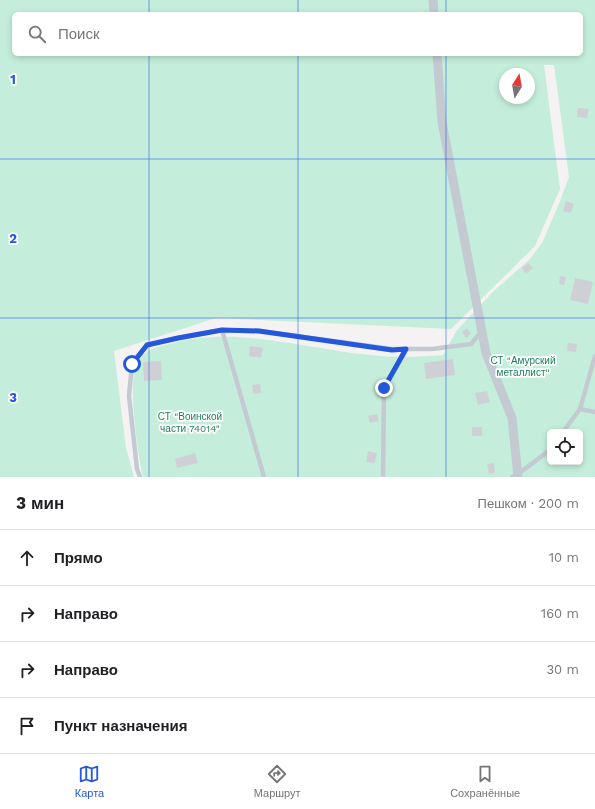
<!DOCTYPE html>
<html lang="ru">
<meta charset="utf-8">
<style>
:root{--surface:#fff;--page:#f6f6f6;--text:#202124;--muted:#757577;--line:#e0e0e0;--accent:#2457dc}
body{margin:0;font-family:"Work Sans",sans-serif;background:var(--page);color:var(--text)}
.controls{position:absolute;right:12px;bottom:12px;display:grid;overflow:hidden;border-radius:6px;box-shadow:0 2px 6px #0003}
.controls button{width:36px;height:36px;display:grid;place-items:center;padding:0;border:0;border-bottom:1px solid var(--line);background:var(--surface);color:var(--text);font:20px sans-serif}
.compass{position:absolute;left:499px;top:68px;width:36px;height:36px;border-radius:50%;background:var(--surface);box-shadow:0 2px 6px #0003;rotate:11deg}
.stop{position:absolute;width:12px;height:12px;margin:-9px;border:3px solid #2457dc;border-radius:50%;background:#fff}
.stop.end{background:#2457dc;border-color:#fff;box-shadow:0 1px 4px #0008}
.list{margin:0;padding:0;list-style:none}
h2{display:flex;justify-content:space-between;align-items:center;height:52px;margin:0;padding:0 16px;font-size:17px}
h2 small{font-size:13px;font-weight:400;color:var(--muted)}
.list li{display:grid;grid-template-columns:26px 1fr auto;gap:12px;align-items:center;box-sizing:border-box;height:56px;padding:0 16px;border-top:1px solid var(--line)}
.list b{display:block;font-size:15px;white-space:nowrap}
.list em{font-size:13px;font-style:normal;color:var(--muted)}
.icon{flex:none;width:22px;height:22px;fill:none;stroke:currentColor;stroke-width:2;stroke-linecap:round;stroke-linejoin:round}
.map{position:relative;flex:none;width:595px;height:477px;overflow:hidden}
.search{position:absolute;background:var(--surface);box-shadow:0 2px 6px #0003;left:12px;right:12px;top:12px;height:44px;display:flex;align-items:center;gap:10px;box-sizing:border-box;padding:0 14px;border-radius:6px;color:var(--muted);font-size:15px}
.sheet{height:276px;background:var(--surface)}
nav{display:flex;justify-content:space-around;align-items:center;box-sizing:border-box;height:56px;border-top:1px solid var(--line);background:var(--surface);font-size:11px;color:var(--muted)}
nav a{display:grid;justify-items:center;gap:2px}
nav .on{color:var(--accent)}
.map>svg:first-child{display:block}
.green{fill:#c4eedb;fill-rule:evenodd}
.building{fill:#cfd0d6}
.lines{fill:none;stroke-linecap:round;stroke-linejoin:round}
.lane{stroke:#c3cad2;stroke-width:4.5}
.street{stroke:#c3cad2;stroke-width:9}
.route{stroke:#2457dc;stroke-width:5}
.grid{fill:none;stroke:#2457dc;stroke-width:1;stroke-opacity:0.55}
.labels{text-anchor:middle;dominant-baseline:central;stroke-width:3.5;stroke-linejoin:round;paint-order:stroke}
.park-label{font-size:10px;fill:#1d7e5d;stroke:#fff}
.grid-label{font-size:13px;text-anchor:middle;font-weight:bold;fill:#2457dc;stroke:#fff;stroke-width:3.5;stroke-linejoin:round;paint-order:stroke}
</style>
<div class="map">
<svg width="595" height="477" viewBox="0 0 595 477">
<rect width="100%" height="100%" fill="#f4f2f2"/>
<path class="green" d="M0,0H595V477H143C138,456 127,381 137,363C146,349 154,348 169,344C237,325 303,349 371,355C395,358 419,357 443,355L457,330L495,290L530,259L542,243L558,206L569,177L554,65H544L560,189L535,246L451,329L216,318L114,351L126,448L134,477H0ZM14,14H581V54H14ZM505,74H529V98H505ZM550,432H580V462H550Z"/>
<g class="building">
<path d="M578,108L589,109L587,118L577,117Z"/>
<path d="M566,201L574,204L571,213L563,211Z"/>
<path d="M528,263L533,268L526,274L522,268Z"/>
<path d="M560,276L566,277L564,285L559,284Z"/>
<path d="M575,278L593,282L588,304L570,300Z"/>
<path d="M467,328L471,334L466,338L462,332Z"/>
<path d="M568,343L577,344L576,352L567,351Z"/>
<path d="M250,346L263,348L261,358L249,356Z"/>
<path d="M453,359L455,375L426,379L424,363Z"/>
<path d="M161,361L162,380L144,381L143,362Z"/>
<path d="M260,384L261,393L253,394L252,385Z"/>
<path d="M487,391L490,402L478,405L475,393Z"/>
<path d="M377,414L379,421L370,423L368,416Z"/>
<rect x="472" y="427" width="10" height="9"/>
<path d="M368,451L377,453L375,463L366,462Z"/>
<path d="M195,453L198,463L177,468L175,459Z"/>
<path d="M494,463L495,473L489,474L487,464Z"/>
</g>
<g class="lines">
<g class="lane">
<path d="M580,409L595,412"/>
<path d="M563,432L580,409L595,356"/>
<path d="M140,477L137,469L129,396L132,364L147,345L178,338L222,330"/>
<path d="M264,477L222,330L259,331L392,349H432L471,344L481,332"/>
<path d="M383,477L384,388L406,349"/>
<path d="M512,477L518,474L550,450"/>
</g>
<g class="street">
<path d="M433,0L434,14"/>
<path d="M437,54L442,122L486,353L512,418L518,477"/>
</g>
</g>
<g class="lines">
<path class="route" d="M132,364L147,345L178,338L222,330L259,331L392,350L406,349L384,388"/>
</g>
<path class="grid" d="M149,0V14M298,0V14M446,0V14M149,54V477M298,54V477M446,54V477M0,159H595M0,318H595"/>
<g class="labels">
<g class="park-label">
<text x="523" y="360">СТ "Амурский<tspan x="523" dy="12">металлист"</tspan></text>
<text x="190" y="416">СТ "Воинской<tspan x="190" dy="12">части 74014"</tspan></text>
</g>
</g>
<g class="grid-label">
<text x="13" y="84">1</text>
<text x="13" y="243">2</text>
<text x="13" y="402">3</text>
</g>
</svg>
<div class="controls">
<button><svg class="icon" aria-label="locate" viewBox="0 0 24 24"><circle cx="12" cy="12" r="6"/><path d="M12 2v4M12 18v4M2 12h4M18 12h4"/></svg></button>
</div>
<svg class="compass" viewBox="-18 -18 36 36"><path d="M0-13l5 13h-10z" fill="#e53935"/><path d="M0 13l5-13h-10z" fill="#757577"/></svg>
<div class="stop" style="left:132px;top:364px"></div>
<div class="stop end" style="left:384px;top:388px"></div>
<div class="search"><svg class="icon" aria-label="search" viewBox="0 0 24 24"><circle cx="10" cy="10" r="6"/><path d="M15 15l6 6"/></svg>Поиск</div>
</div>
<section class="sheet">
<h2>3 мин<small>Пешком · 200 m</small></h2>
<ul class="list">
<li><svg class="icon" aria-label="ahead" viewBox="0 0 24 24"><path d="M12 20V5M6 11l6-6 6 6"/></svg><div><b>Прямо</b></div><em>10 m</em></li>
<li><svg class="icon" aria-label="right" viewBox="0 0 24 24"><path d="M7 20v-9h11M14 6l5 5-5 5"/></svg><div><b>Направо</b></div><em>160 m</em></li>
<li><svg class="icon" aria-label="right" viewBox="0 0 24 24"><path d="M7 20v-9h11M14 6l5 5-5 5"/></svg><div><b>Направо</b></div><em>30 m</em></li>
<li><svg class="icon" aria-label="arrive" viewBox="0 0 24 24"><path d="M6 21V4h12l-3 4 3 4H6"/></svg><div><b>Пункт назначения</b></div></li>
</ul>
</section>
<nav>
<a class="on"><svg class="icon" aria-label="map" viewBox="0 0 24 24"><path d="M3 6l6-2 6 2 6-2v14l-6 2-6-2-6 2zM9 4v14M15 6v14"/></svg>Карта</a>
<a><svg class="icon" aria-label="directions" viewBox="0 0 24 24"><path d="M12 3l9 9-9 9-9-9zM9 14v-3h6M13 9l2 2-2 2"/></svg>Маршрут</a>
<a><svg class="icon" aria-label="saved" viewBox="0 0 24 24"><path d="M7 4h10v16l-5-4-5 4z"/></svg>Сохранённые</a>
</nav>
